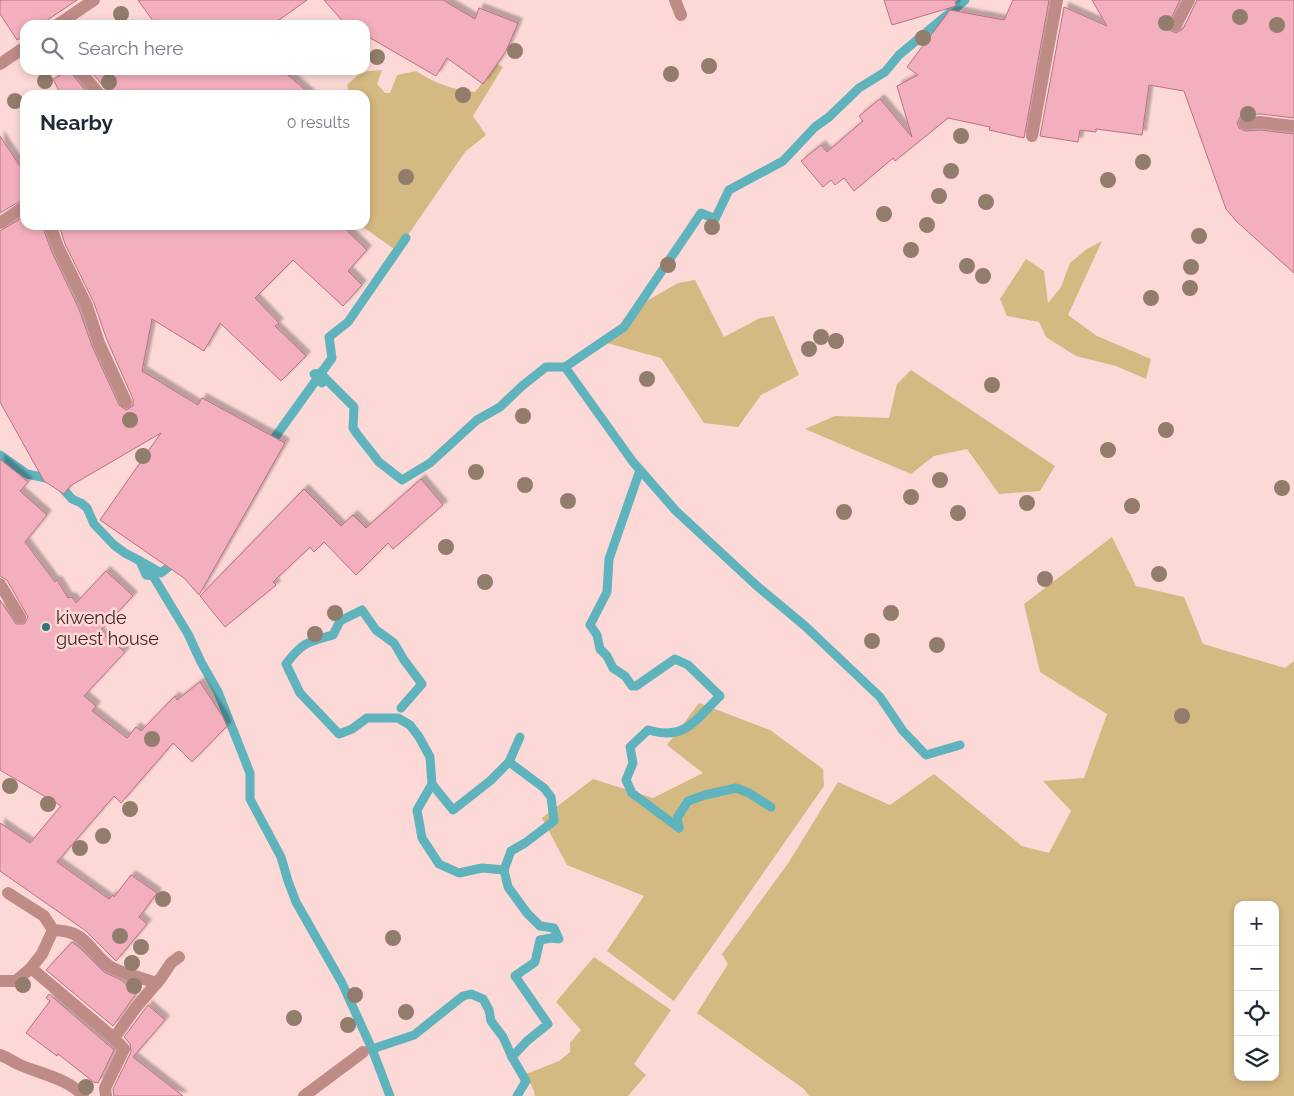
<!DOCTYPE html>
<meta charset="utf-8">
<style>
:root{--surface:#fff;--page:#f6f6f7;--text:#1f2937;--muted:#747a83;--line:#e0e1e3}
body{margin:0;font-family:Raleway,sans-serif;background:var(--page);color:var(--text)}
.controls{position:absolute;right:15px;bottom:15px;display:grid;overflow:hidden;border-radius:10px;box-shadow:0 2px 8px #0003}
.controls button{width:45px;height:45px;display:grid;place-items:center;padding:0;border:0;border-bottom:1px solid var(--line);background:var(--surface);color:var(--text);font:25px sans-serif}
.list{margin:0;padding:0;list-style:none}
h2{display:flex;justify-content:space-between;align-items:center;height:65px;margin:0;padding:0 20px;font-size:21px}
h2 small{font-size:16px;font-weight:400;color:var(--muted)}
.icon{flex:none;width:28px;height:28px;fill:none;stroke:currentColor;stroke-width:2;stroke-linecap:round;stroke-linejoin:round}
.map{position:relative;flex:none;width:1294px;height:1096px;overflow:hidden}
.search{position:absolute;background:var(--surface);box-shadow:0 2px 8px #0003;left:20px;top:20px;width:350px;height:55px;display:flex;align-items:center;gap:12px;box-sizing:border-box;padding:0 18px;border-radius:15px;color:var(--muted);font-size:19px}
.panel{position:absolute;background:var(--surface);box-shadow:0 2px 8px #0003;left:20px;top:90px;width:350px;height:140px;border-radius:15px}
.map>svg:first-child{display:block}
.green{fill:#d5b983;fill-rule:evenodd}
.lines{fill:none;stroke-linecap:round;stroke-linejoin:round}
.stream{stroke:#5fb3bc;stroke-width:9}
.building{fill:#f3afbe;stroke:#bc7083;filter:url(#shadow)}
.minor{stroke:#bf8b86;stroke-width:12}
.tree{fill:#927c6b}
.poi-dot{fill:#2d767e;stroke:#fcd9d6;stroke-width:2}
.labels{text-anchor:middle;dominant-baseline:central;stroke-width:5;stroke-linejoin:round;paint-order:stroke}
.poi-label{font-size:18px;fill:#432422;stroke:#fcd9d6;text-anchor:start}
</style>
<div class="map">
<svg width="1294" height="1096" viewBox="0 0 1294 1096">
<defs>
<filter id="shadow"><feDropShadow dx="4.5" dy="-4.5" stdDeviation="1" flood-color="#0004"/></filter>
</defs>
<rect width="100%" height="100%" fill="#fcd9d6"/>
<g class="green">
<path d="M497,64L503,67L473,116L486,135L465,152L397,251L360,225H365V95H350L347,85L361,72L382,70L377,84L385,93H390L397,75L416,71C434,83 454,90 475,92Z"/>
<path d="M1102,241L1068,315L1097,336L1151,359L1146,379L1116,366L1076,356L1046,337L1039,322L1007,316L1000,299L1026,259L1044,271L1048,303L1061,287L1070,263L1087,249Z"/>
<path d="M695,280L724,337L760,318L774,316L799,375L761,395L738,427L704,423L661,358L603,342L638,306L678,283Z"/>
<path d="M911,370L1055,466L1040,491L999,494L967,449L934,456L911,474L805,429L835,416L889,418L897,384Z"/>
<path d="M1112,537L1136,586L1184,597L1203,644L1285,668L1294,661V1096H809L804,1089L697,1013L728,964L722,954L789,862L838,782L890,805L934,774L1022,846L1049,853L1071,811L1043,781L1084,778L1107,714L1040,672L1024,604ZM1238,905H1275V1077H1238Z"/>
<path d="M699,703L770,730L823,769L824,786L674,1001L607,951L644,896L567,865L542,818L593,779L653,798L703,773L667,745Z"/>
<path d="M594,957L671,1010L634,1064L646,1075L628,1096H535L534,1091L526,1074L559,1061L570,1052V1043L581,1030L556,1002Z"/>
</g>
<g class="lines">
<g class="stream">
<path d="M565,367L633,462L676,511L757,586L805,626L880,697L903,731L926,755L960,745"/>
<path d="M320,376L322,383L314,374L320,373L354,407L353,428L357,434L379,462L402,480L430,463L477,420L500,407L522,386L546,367H565L624,327L701,213L715,219L729,190L783,161L815,127L829,117L859,88L885,72L899,55L965,0"/>
<path d="M268,447L332,358L329,337L348,322L406,238"/>
<path d="M0,455L27,474L55,480L72,499L81,503L87,508L94,524L114,545L125,553L140,561L146,575L153,576L188,634L201,662L218,692L250,773V799L281,857L288,881L296,902L342,983L372,1049L390,1096"/>
<path d="M640,470L609,559L607,592L590,625L597,635L600,649L607,656L613,668L625,676L632,686H636L675,659L688,665L720,696C695,720 686,741 648,730L630,747L633,763L626,780L632,793L679,828"/>
<path d="M140,561L161,573L176,561"/>
<path d="M401,708L422,684L404,660L394,643L376,630L362,610L340,621L333,635C307,642 302,643 286,664L300,693L339,734L352,729L367,718H398L410,725L419,737L430,757L432,784L417,810L422,838L439,864L459,873L482,868L504,870"/>
<path d="M509,762L544,788L551,797L554,821L525,843L511,851L504,870L508,887L527,913L540,926L554,928L559,939L551,938L540,940L535,962L515,976L548,1024L527,1041L512,1057"/>
<path d="M432,784L453,810L490,781L509,762L520,737"/>
<path d="M679,828L677,818L688,801L705,795L736,788L749,793L771,807"/>
<path d="M372,1049L414,1035L463,996L471,994L483,999L489,1010L491,1021L503,1037L512,1057L526,1081L517,1096"/>
</g>
</g>
<g class="building">
<path d="M0,0H77L40,25H25V35L17,40L0,14Z"/>
<path d="M138,0H307L272,25H156Z"/>
<path d="M324,0H443L475,19L479,8L518,23L506,51L483,84L447,58L436,76L365,35V25H346Z"/>
<path d="M884,0H955L956,6L892,25Z"/>
<path d="M1013,0H1049L1024,138L989,130L990,127L948,118L895,161L893,158L854,191L844,178L835,185L831,180L823,187L801,161L821,145L827,152L863,121L859,116L880,99L912,137L897,86L918,75L907,67L950,10L1004,20Z"/>
<path d="M1092,0H1180L1168,25L1169,30L1176,33L1183,29L1197,0H1294V118L1261,114L1244,115L1240,117L1237,123L1239,128L1245,131L1260,130L1294,134V273L1237,222L1226,209L1184,91L1149,85L1142,135L1096,129V132L1080,130L1078,142L1040,136L1064,7L1107,26Z"/>
<path d="M71,70L73,75L89,95H61L53,79Z"/>
<path d="M90,70H282L311,95H108L106,90Z"/>
<path d="M0,136L25,174V198L0,213Z"/>
<path d="M25,216V225H42L51,250L79,309L92,346L119,405L126,410L133,406V399L107,340L94,303L65,244L59,225H341L367,250L348,271L362,285L343,306L293,260L255,298L279,323L275,326L306,356L281,381L220,323L204,351L152,319L142,371L198,405L202,398L285,443L199,595L184,578L100,520L161,433L70,486L64,494L44,481L0,402V231Z"/>
<path d="M0,459L28,482L20,491L47,515L25,542L55,582L57,580L68,598L72,597L76,603L106,571L133,596L99,632L125,652L84,696L96,706L92,711L127,738L136,727L141,731L175,696L177,700L200,682L223,717L227,726L192,762L173,743L121,803L114,796L57,862L109,899L113,895L114,897L131,875L157,893L139,917L147,924L116,961L86,931L0,871V823L30,843L61,806L0,770V600L16,624H24L28,617L7,580L0,576Z"/>
<path d="M421,479L443,505L393,549L388,543L356,575L324,542L314,552L310,547L273,582L276,585L225,627L200,596L304,489L341,526L353,515L366,528Z"/>
<path d="M72,942L80,948L104,972L121,980L136,994L113,1026L46,970Z"/>
<path d="M49,994L114,1050L98,1083L96,1082L95,1083L58,1054L57,1056L26,1033L50,1001L46,998Z"/>
<path d="M148,1005L165,1020L133,1057L183,1096H114L113,1089L131,1052L130,1044L124,1037Z"/>
</g>
<g class="lines">
<g class="minor">
<path d="M675,0L681,15"/>
<path d="M57,25L94,0"/>
<path d="M1176,25L1189,0"/>
<path d="M0,64L25,47"/>
<path d="M79,70L100,95"/>
<path d="M1245,123L1260,122L1294,126"/>
<path d="M1032,136L1057,0"/>
<path d="M0,223L25,206"/>
<path d="M50,225L58,247L87,306L99,343L126,402"/>
<path d="M0,584L20,617"/>
<path d="M8,893L44,916L53,930C88,931 87,949 109,966C118,972 145,979 157,983"/>
<path d="M31,968L114,1038"/>
<path d="M0,981H16L31,968L42,954L53,930"/>
<path d="M0,1055C6,1057 12,1061 18,1064C37,1073 70,1079 83,1096"/>
<path d="M106,1096L105,1088L124,1049L114,1038L137,1006L161,978L171,963L179,957"/>
<path d="M304,1096L363,1052"/>
</g>
</g>
<g class="tree">
<circle cx="121" cy="14" r="8"/>
<circle cx="1240" cy="17" r="8"/>
<circle cx="1166" cy="23" r="8"/>
<circle cx="1277" cy="25" r="8"/>
<circle cx="923" cy="38" r="8"/>
<circle cx="515" cy="51" r="8"/>
<circle cx="377" cy="57" r="8"/>
<circle cx="709" cy="66" r="8"/>
<circle cx="671" cy="74" r="8"/>
<circle cx="45" cy="81" r="8"/>
<circle cx="109" cy="82" r="8"/>
<circle cx="463" cy="95" r="8"/>
<circle cx="15" cy="101" r="8"/>
<circle cx="1248" cy="114" r="8"/>
<circle cx="961" cy="136" r="8"/>
<circle cx="1143" cy="162" r="8"/>
<circle cx="951" cy="171" r="8"/>
<circle cx="406" cy="177" r="8"/>
<circle cx="1108" cy="180" r="8"/>
<circle cx="939" cy="196" r="8"/>
<circle cx="986" cy="202" r="8"/>
<circle cx="884" cy="214" r="8"/>
<circle cx="927" cy="225" r="8"/>
<circle cx="712" cy="227" r="8"/>
<circle cx="1199" cy="236" r="8"/>
<circle cx="911" cy="250" r="8"/>
<circle cx="668" cy="265" r="8"/>
<circle cx="967" cy="266" r="8"/>
<circle cx="1191" cy="267" r="8"/>
<circle cx="983" cy="276" r="8"/>
<circle cx="1190" cy="288" r="8"/>
<circle cx="1151" cy="298" r="8"/>
<circle cx="821" cy="337" r="8"/>
<circle cx="836" cy="341" r="8"/>
<circle cx="809" cy="349" r="8"/>
<circle cx="647" cy="379" r="8"/>
<circle cx="992" cy="385" r="8"/>
<circle cx="523" cy="416" r="8"/>
<circle cx="130" cy="420" r="8"/>
<circle cx="1166" cy="430" r="8"/>
<circle cx="1108" cy="450" r="8"/>
<circle cx="143" cy="456" r="8"/>
<circle cx="476" cy="472" r="8"/>
<circle cx="940" cy="480" r="8"/>
<circle cx="525" cy="485" r="8"/>
<circle cx="1282" cy="488" r="8"/>
<circle cx="911" cy="497" r="8"/>
<circle cx="568" cy="501" r="8"/>
<circle cx="1027" cy="503" r="8"/>
<circle cx="1132" cy="506" r="8"/>
<circle cx="844" cy="512" r="8"/>
<circle cx="958" cy="513" r="8"/>
<circle cx="446" cy="547" r="8"/>
<circle cx="1159" cy="574" r="8"/>
<circle cx="1045" cy="579" r="8"/>
<circle cx="485" cy="582" r="8"/>
<circle cx="335" cy="613" r="8"/>
<circle cx="891" cy="613" r="8"/>
<circle cx="315" cy="634" r="8"/>
<circle cx="872" cy="641" r="8"/>
<circle cx="937" cy="645" r="8"/>
<circle cx="1182" cy="716" r="8"/>
<circle cx="152" cy="739" r="8"/>
<circle cx="10" cy="786" r="8"/>
<circle cx="48" cy="804" r="8"/>
<circle cx="130" cy="809" r="8"/>
<circle cx="103" cy="836" r="8"/>
<circle cx="80" cy="848" r="8"/>
<circle cx="163" cy="899" r="8"/>
<circle cx="120" cy="936" r="8"/>
<circle cx="393" cy="938" r="8"/>
<circle cx="141" cy="947" r="8"/>
<circle cx="132" cy="963" r="8"/>
<circle cx="23" cy="985" r="8"/>
<circle cx="134" cy="986" r="8"/>
<circle cx="355" cy="995" r="8"/>
<circle cx="406" cy="1012" r="8"/>
<circle cx="294" cy="1018" r="8"/>
<circle cx="348" cy="1025" r="8"/>
<circle cx="86" cy="1087" r="8"/>
</g>
<circle class="poi-dot" cx="46" cy="627" r="5"/>
<g class="labels">
<g class="poi-label">
<text x="56" y="617">kiwende<tspan x="56" dy="21">guest house</tspan></text>
</g>
</g>
</svg>
<div class="controls">
<button>+</button>
<button>−</button>
<button><svg class="icon" aria-label="locate" viewBox="0 0 24 24"><circle cx="12" cy="12" r="6"/><path d="M12 2v4M12 18v4M2 12h4M18 12h4"/></svg></button>
<button><svg class="icon" aria-label="layers" viewBox="0 0 24 24"><path d="M12 4l9 5-9 5-9-5zM3 14l9 5 9-5"/></svg></button>
</div>
<div class="search"><svg class="icon" aria-label="search" viewBox="0 0 24 24"><circle cx="10" cy="10" r="6"/><path d="M15 15l6 6"/></svg>Search here</div>
<section class="panel">
<h2>Nearby<small>0 results</small></h2>
<ul class="list">
</ul>
</section>
</div>
